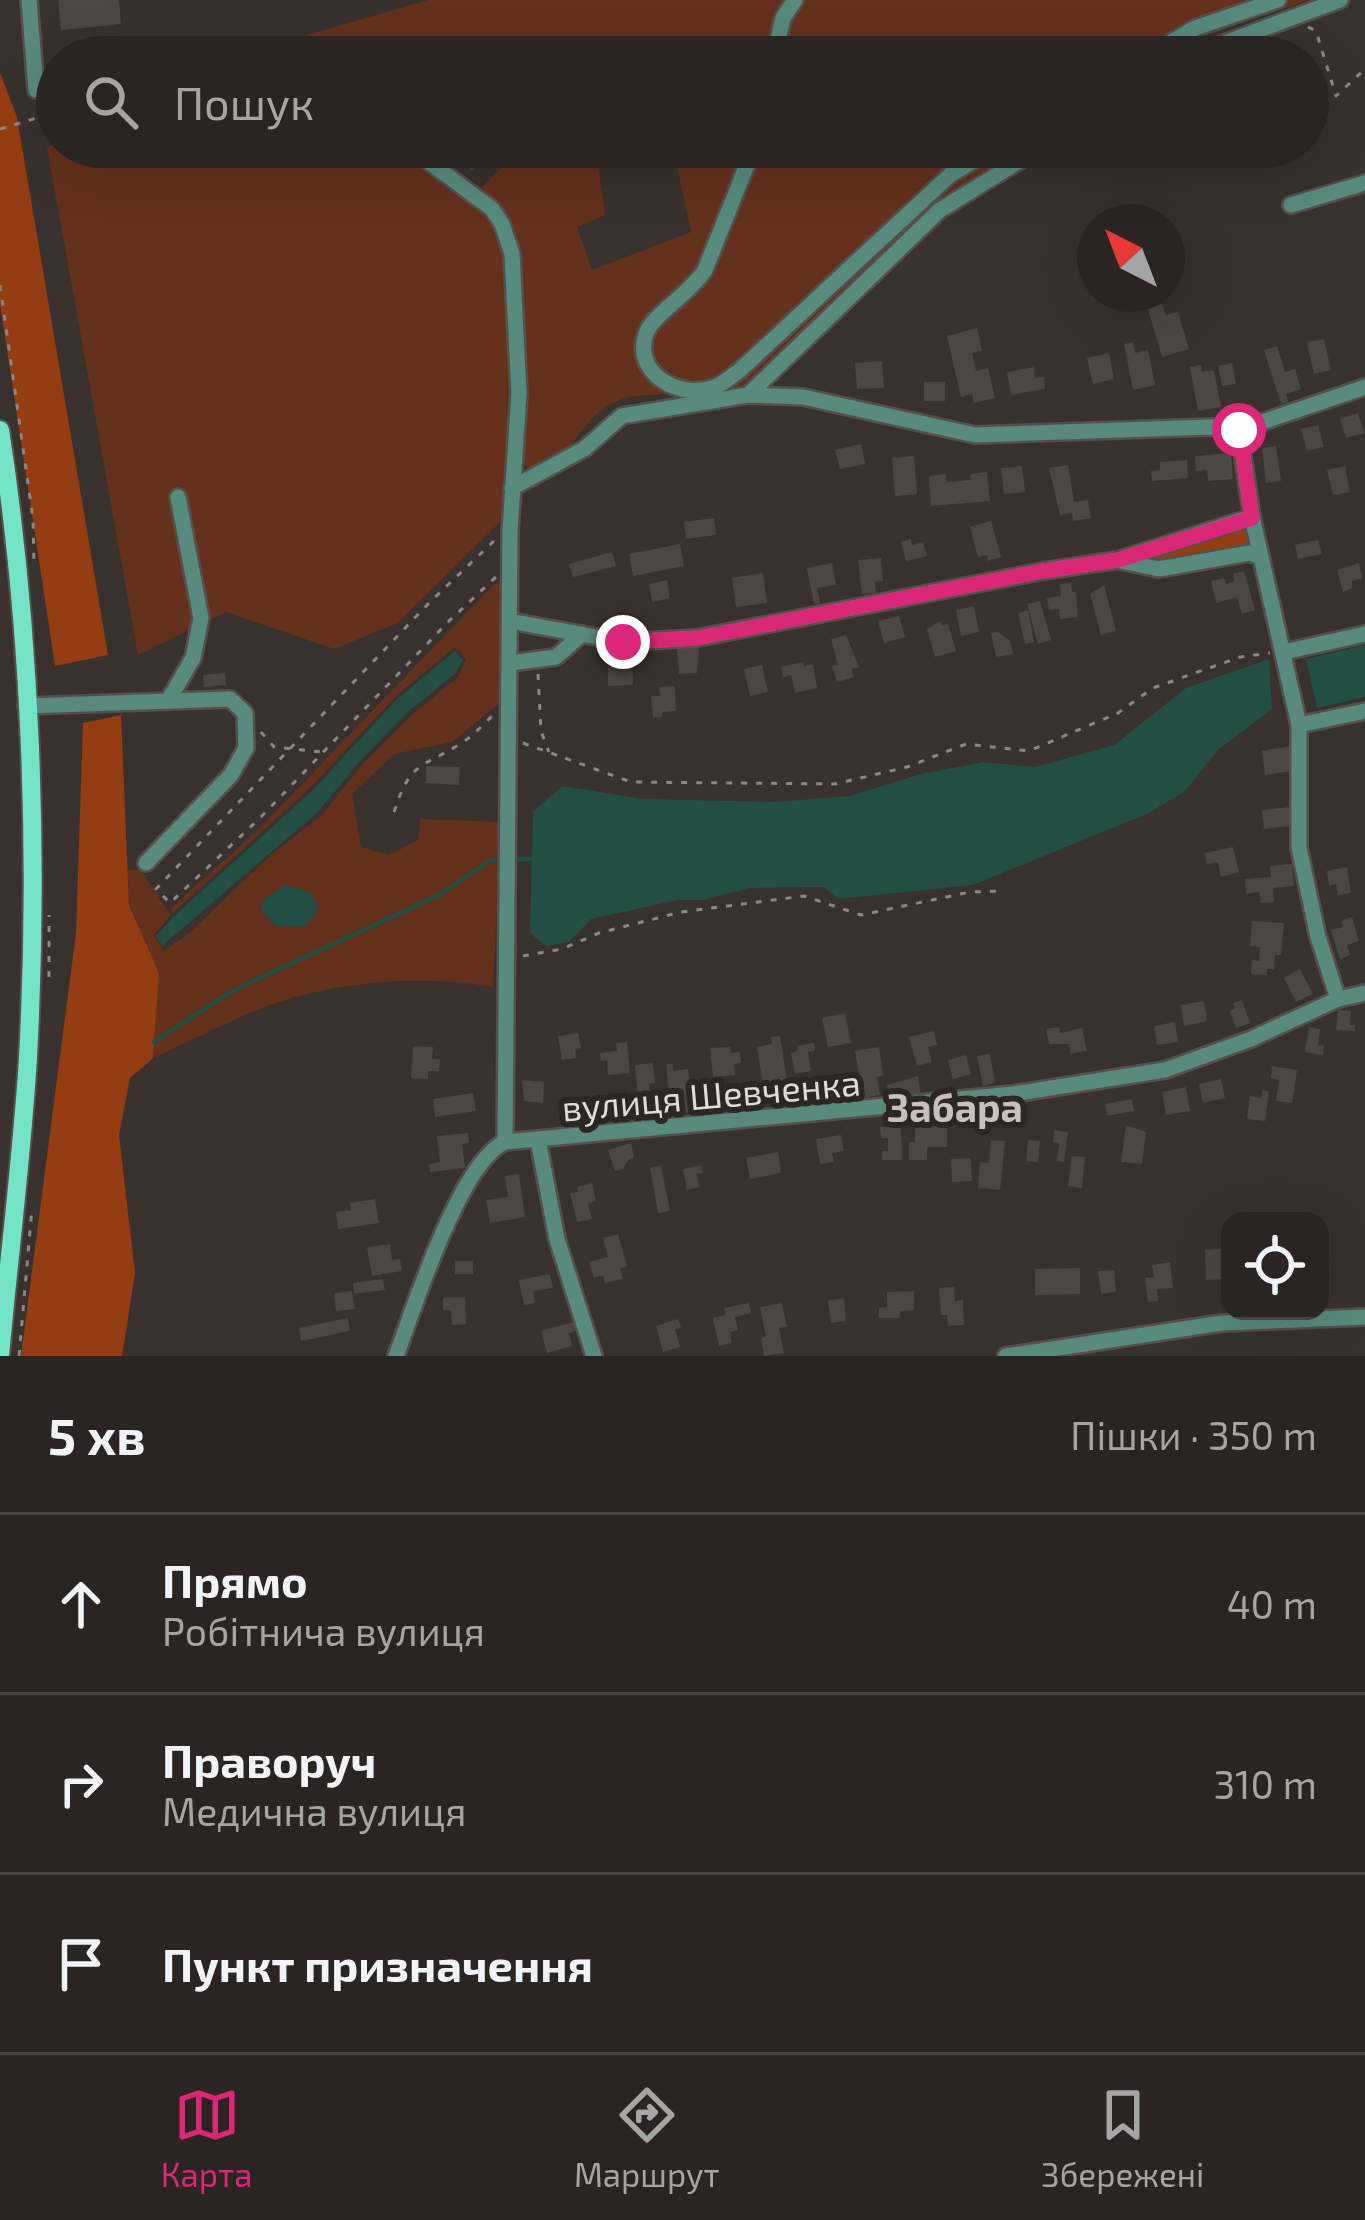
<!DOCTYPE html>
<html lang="uk">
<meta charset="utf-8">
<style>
:root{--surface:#2a2522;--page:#36312f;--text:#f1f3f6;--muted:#a5a5a5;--line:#464240;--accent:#db2777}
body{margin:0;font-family:"Exo 2",sans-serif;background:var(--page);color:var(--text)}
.controls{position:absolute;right:36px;bottom:36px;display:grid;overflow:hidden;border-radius:24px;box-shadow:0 12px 48px #0002}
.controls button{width:108px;height:108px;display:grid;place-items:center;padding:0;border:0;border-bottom:3px solid var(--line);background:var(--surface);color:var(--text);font:60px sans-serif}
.compass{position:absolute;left:1077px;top:204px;width:108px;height:108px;border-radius:50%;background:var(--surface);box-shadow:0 12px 48px #0002;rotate:318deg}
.stop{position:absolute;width:36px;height:36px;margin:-27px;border:9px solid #db2777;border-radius:50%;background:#fff}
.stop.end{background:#db2777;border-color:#fff;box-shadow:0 3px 12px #0008}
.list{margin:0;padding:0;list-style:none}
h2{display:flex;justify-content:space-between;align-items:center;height:156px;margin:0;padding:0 48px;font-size:51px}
h2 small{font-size:39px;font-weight:400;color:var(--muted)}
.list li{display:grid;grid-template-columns:78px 1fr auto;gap:36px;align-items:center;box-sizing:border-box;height:180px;padding:0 48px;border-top:3px solid var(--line)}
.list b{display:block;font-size:45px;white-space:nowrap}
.list p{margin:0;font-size:39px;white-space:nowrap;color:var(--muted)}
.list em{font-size:39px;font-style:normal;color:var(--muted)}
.icon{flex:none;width:66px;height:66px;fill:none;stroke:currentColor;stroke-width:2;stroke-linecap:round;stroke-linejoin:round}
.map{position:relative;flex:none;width:1365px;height:1356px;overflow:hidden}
.search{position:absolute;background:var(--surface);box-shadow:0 12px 48px #0002;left:36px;right:36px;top:36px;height:132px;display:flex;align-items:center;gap:30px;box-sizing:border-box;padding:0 42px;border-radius:66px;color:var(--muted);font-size:45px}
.sheet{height:696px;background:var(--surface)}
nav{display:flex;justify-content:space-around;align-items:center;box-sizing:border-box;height:168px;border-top:3px solid var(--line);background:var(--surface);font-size:33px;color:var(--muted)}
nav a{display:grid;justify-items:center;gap:6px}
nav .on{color:var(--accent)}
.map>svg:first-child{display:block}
.green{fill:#64311c}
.forest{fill:#953d12}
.water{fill:#234f44}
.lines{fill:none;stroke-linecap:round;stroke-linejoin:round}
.stream{stroke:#234f44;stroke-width:4.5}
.building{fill:#4d4643}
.minor-casing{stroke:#56504d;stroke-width:20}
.major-casing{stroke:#56504d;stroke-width:22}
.path{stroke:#8c8784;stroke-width:3;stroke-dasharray:6 9;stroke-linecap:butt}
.minor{stroke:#588a7d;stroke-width:15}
.major{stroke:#74e3c8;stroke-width:18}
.route{stroke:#db2777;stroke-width:15}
.labels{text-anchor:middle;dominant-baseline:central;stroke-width:12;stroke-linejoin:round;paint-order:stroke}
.street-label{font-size:36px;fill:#dfdbd9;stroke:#2d2724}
.neighbourhood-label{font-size:39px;font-weight:bold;fill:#c9c0bc;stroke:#2d2724}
</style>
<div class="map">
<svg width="1365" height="1356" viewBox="0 0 1365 1356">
<rect width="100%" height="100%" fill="#38312e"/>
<g class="green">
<path d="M428,0H1309L1200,37L1169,57H290L272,45Z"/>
<path d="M57,143V147H395L482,207L493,224L505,261L508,325L509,438L500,522L398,623L334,649L226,612L138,655L47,147Z"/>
<path d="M513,147H610V151L597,158L605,215L577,227L592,270L691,232L673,147H1024L936,202L742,388C707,397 641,390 617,401C576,419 581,457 529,468L522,464L519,454C521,414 529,251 512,223C504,210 491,199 481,188L517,153Z"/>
<path d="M505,582L504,690L499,704L452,742L394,754L352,794L361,847L389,855L418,840L420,819L501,822L493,987C430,976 362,980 299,996C252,1008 198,1038 153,1058L159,973L129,905L128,870L140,869L171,915L154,935L164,951L188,934L272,854L322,815L362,765L412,715L458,677L466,659L455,647L395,697L311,787L173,913L170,909L262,826L494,584Z"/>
</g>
<g class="forest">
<path d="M0,73L17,117L108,655L55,666L0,303Z"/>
<path d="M1238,527L1249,533L1251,542L1245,549L1159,566L1134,558Z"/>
<path d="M121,715L129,905L159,973L153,1058L130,1078L119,1135L135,1273L122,1356H21L76,933L83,723Z"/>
</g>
<g class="water">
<path d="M1365,645V697L1317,708L1306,659Z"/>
<path d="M455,651L463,660L455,674L409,711L359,762L318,812L162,946L156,936L173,917L313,790L395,701Z"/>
<path d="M1269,659L1272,709L1218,750L1185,791L1149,813L973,885L838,899L824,887L750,888L702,900H678L591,919L569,942L546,946L530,933L533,812L562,786L644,799L775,802L849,796L921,774L984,762L1035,767L1114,745L1186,688Z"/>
<path d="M285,885L310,892L319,907L306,926L277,927L262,912V901Z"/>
</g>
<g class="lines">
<path class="stream" d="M154,1042L232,991L439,895L491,860L534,859"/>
</g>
<g class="building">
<path d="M58,0H119L121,24L61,30Z"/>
<path d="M126,47L127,57H57L56,54Z"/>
<path d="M455,147H480L487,154L472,170L452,151Z"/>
<path d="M1162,304L1166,315L1178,312L1189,349L1162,357L1148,309Z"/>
<path d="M977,328L982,351L972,353L976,371L988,368L995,398L974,403L972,394L961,397L947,336Z"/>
<path d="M1324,339L1331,370L1314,374L1307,342Z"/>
<path d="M1133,342L1135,353L1148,350L1155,385L1133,390L1124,344Z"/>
<path d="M1277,346L1285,372L1295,369L1301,389L1286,394L1288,402L1281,404L1264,350Z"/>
<path d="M1109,353L1114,379L1093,384L1087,358Z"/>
<path d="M882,361L884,388L857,389L855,363Z"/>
<path d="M1232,363L1236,384L1222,386L1218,366Z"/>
<path d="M1201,365L1202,372L1214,370L1221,407L1198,411L1190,367Z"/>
<path d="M1034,367L1035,378L1044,377L1045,389L1011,395L1007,372Z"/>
<rect x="924" y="382" width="21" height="19"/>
<path d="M1358,413L1364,433L1346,438L1340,419Z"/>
<path d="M1318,425L1324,447L1307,451L1301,429Z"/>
<path d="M861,444L865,464L840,469L835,450Z"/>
<path d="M1276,446L1281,481L1266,483L1262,448Z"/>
<path d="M1231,453L1233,479L1208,481L1207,470L1196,471L1195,456Z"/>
<path d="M914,456L917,494L895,496L892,458Z"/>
<path d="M1187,460L1188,478L1152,481L1151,471L1160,470V462Z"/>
<path d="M1068,465L1074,502L1088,500L1091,518L1073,521L1072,513L1060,515L1049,468Z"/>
<path d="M1022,466L1025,492L1004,494L1001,468Z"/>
<path d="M1345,466L1350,492L1333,495L1327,470Z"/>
<path d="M987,472L990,501L931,506L929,476L946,474L947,482L971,480L970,474Z"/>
<path d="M714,518L716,535L686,539L684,522Z"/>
<path d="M991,521L1001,557L988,561L987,555L978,557L970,527Z"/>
<path d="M911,539L912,545L923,542L927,556L906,561L901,542Z"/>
<path d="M1318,540L1322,554L1298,559L1295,545Z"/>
<path d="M680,544L684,566L633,576L629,554Z"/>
<path d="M612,552L616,566L573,577L569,564Z"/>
<path d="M881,558L883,581L875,582L876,593L862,594L858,560Z"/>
<path d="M832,563L836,585L817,588L820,603L814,604L807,568Z"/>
<path d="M1359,563L1362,578L1352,581V588L1343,592L1337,570Z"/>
<path d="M1244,571L1255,610L1242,614L1237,597L1216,603L1211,581L1224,578L1226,584L1235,581L1233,574Z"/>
<path d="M763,573L767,603L736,607L732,578Z"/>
<path d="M667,580L670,598L652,602L649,584Z"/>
<path d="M1071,583L1072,592H1076L1078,617L1060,619L1059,609L1049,610L1047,598L1061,596L1060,584Z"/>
<path d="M1104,585L1116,631L1101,635L1090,594Z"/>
<path d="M1040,601L1051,640L1038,644L1027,604Z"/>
<path d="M974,606L979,632L961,636L956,610Z"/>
<path d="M1028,610L1034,642L1025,644L1018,613Z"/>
<path d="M899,616L905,637L884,643L878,621Z"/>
<path d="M941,621L942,625L948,624L956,651L935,657L927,629Z"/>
<path d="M998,632L1010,641L1013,654L996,657L991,633Z"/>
<path d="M846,635L859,667L851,669L854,677L837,682L832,666L838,665L831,639Z"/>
<path d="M699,647L697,673L679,674L677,649Z"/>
<path d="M617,651H632L633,685L608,686V659H617Z"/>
<path d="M803,662L804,666L813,664L817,688L795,693L791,675L783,677L781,667Z"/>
<path d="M762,665L768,692L750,696L744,669Z"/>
<path d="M225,673L226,685L204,687L203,675Z"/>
<path d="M675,686L676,711L662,712V717L653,718L651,696H660L659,687Z"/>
<path d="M1290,746L1294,771L1265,775L1262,751Z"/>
<path d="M426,766L460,767L459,785L426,783Z"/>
<path d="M1290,807L1292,826L1264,829L1262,810Z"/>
<path d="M1233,847L1239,872L1221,877L1218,862L1207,864L1205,853Z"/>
<path d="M1292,864L1294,886L1273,888L1274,902L1261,903L1259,892L1246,894L1245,879L1271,877L1270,866Z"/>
<path d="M1347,867L1351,893L1338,895L1336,884L1329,886L1327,871Z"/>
<path d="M1352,917L1359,941L1347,945L1350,955L1340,959L1331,930L1343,927L1341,921Z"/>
<path d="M1252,921L1284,923L1281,955H1275L1274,969H1267V975L1251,974L1252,960L1259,961L1260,947L1250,946Z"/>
<path d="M1300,969L1313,994L1296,1002L1284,978Z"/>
<path d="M1242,1000L1250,1023L1236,1028L1230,1011L1235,1009L1233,1003Z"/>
<path d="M1204,1001L1207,1021L1184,1026L1181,1005Z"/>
<path d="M1338,1010L1351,1011L1350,1025H1355V1031L1336,1030Z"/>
<path d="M845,1013L851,1043L828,1047L822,1018Z"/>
<path d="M1175,1022L1178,1042L1157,1045L1154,1026Z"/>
<path d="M1059,1027L1060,1033L1082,1028L1087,1051L1071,1054L1069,1044H1049L1046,1029Z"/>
<path d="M1309,1027L1320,1029L1318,1045L1324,1046L1323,1055L1305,1052Z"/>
<path d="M934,1031L937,1045L928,1047L932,1062L917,1066L909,1037Z"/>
<path d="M578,1033L581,1048L575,1049L576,1058L562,1060L558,1036Z"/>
<path d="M780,1036L789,1094L765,1098L757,1047L772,1044L771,1037Z"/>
<path d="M627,1042L630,1073L608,1075L607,1060L601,1061L600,1053L617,1051L616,1043Z"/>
<path d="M814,1043L815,1051L808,1052L811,1071L795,1074L791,1053L798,1051L797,1046Z"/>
<path d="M413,1046L433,1047L432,1059H440L439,1071H428V1079L411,1078Z"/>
<path d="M730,1047L731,1053L740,1052L741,1063L734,1064L735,1075L713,1077L710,1048Z"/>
<path d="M879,1047L883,1076L877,1077L880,1095L863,1098L855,1051Z"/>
<path d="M990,1054L995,1083L983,1086L977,1056Z"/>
<path d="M966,1055L971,1074L953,1079L948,1060Z"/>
<path d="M653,1063L655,1083L649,1084L650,1095L638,1097L635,1065Z"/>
<path d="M666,1064H673V1071L688,1069L692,1112L671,1114Z"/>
<path d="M1272,1066L1297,1070L1292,1103L1276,1101L1279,1080L1271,1078Z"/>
<path d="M918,1076L921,1096L902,1099L901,1093L889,1095L887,1085Z"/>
<path d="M1221,1079L1225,1098L1203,1103L1199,1084Z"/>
<path d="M522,1080L544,1082L543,1103L524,1101Z"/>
<path d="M1186,1087L1190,1111L1166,1115L1162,1092Z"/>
<path d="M1263,1090L1269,1091L1265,1121L1247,1119L1250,1096L1261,1098Z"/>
<path d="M473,1093L476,1111L435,1117L433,1099Z"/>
<path d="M1132,1099L1134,1111L1107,1116L1105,1104Z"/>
<path d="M915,1125H947V1147H927V1160H909V1142H915Z"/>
<path d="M1126,1125L1146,1132L1142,1164L1121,1162Z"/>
<path d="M901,1126L902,1160H882V1151H888V1138H881L880,1127Z"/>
<path d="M1054,1130L1068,1132L1064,1162L1057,1161L1059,1143L1053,1142Z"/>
<path d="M468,1133L469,1143L462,1144L465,1168L430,1172L429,1164L440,1162L437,1136Z"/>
<path d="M841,1135L844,1151L832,1153L834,1162L820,1164L816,1139Z"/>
<path d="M991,1140L1005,1141L1000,1190L978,1188L980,1162L989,1163Z"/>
<path d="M1028,1140L1040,1141L1038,1162L1026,1161Z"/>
<path d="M631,1143L634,1158L628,1160L623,1169L615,1171L608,1150Z"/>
<path d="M778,1152L781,1173L750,1179L746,1158Z"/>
<path d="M1072,1156L1085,1157L1082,1188L1068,1186Z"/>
<path d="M971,1158L972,1181L952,1182L951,1159Z"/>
<path d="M661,1165L670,1211L658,1213L650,1168Z"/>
<path d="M701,1165L703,1173L697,1174L699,1187L687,1190L683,1169Z"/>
<path d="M519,1174L525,1217L490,1223L486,1200L508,1197L505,1176Z"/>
<path d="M592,1183L596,1201L588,1203L592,1219L577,1222L570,1193L578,1192L577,1187Z"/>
<path d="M375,1199L379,1223L338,1229L336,1212L351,1210L350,1203Z"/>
<path d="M618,1234L627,1266L620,1268L623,1279L605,1283L603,1275L594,1278L589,1262L608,1257L603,1238Z"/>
<path d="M390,1244L392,1260L400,1259L402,1271L372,1276L367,1247Z"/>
<path d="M1230,1248L1229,1279L1206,1280L1205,1250Z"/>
<rect x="455" y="1261" width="18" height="13"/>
<path d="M1170,1262L1173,1288L1157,1289L1158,1301L1148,1302L1145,1278L1154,1277L1152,1265Z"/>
<path d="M1080,1268V1294L1035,1295V1269Z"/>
<path d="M1114,1270L1116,1292L1101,1294L1098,1271Z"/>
<path d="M550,1274L553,1288L533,1291L535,1303L524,1305L519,1280Z"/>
<path d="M383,1279L385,1290L354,1294L353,1283Z"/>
<path d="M954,1287L955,1301L963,1300L964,1325L948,1326L947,1315H941L939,1288Z"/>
<path d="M352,1291L355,1309L336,1311L334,1293Z"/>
<path d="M914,1291V1310L900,1311V1318H879V1308L887,1307V1292Z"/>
<path d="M465,1297L466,1324L452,1325L451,1310H443V1298Z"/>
<path d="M844,1298L846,1321L831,1323L828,1300Z"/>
<path d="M749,1303L751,1313L735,1317L738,1330L730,1332L732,1343L719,1346L713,1318L726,1315L724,1308Z"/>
<path d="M782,1303L787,1327L779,1328L784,1353L764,1356L761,1338L766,1337L760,1307Z"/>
<path d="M348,1318L350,1331L301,1341L299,1328Z"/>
<path d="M678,1319L681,1328L675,1329L680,1347L663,1352L656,1326Z"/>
<path d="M573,1322L576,1331L569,1333L572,1346L547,1353L541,1331Z"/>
</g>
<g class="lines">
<defs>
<g id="minor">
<path d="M29,0L36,90"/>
<path d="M250,56L272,51L280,57"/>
<path d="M774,57L783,18L795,0"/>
<path d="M1146,57L1195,28L1278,0"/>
<path d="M1187,57L1340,0"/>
<path d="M409,147L492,209L502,224L512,254L519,393L510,531L505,1142"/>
<path d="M754,147L705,270C691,292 655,314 647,331C630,372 679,401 715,387C723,384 732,376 739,371L950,175L996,147"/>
<path d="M1291,205L1365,183"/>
<path d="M748,395L940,210L1042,147"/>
<path d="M1239,430L1252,517L1299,725V848L1318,937L1338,999"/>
<path d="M512,488L584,449L622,416L748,395L803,397L975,435L1211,427L1239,430L1365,387"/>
<path d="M1121,561L1159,569L1249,553L1261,557"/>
<path d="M510,621L623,642L697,638L1043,571L1118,560L1252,517"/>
<path d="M1284,652L1365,634"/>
<path d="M510,663L556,657L582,634"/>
<path d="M168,701L193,658L201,618L178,497"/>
<path d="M26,706L230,699L245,713L246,748L231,775L146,863"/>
<path d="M1299,725L1365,711"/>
<path d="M538,1140L557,1239L594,1356"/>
<path d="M396,1356C414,1308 460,1162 505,1142L1013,1094L1165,1070L1251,1039L1338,999L1365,993"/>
<path d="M1006,1356L1222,1323L1365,1317"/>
</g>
<path id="major" d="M0,430C31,629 39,856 28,1057C22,1157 9,1256 0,1356"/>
</defs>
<use href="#minor" class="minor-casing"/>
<use href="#major" class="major-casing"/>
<g class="path">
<path d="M1308,27L1316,31L1336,96L1365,69"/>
<path d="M0,129L57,112"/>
<path d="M0,285L33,519L34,564"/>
<path d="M494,541L430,602L156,889L170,903L261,817L449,621L497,576"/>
<path d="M538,674L541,731L549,752"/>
<path d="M261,732L274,747L322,752"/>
<path d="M523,743L631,782L835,784L907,767L966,744L1029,751L1118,713L1153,688L1240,657L1270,653"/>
<path d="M394,812C410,764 417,769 457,746C471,738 483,725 494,714"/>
<path d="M523,956L562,949L599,933L681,912L804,896L861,915L970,892L1001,891"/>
<path d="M49,977V915"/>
<path d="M19,1356L32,1208"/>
</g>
<use href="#minor" class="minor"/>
<use href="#major" class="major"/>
</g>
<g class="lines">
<path class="route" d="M623,642L697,638L1043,571L1118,560L1252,518L1239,430"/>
</g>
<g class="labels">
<g class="street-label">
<text transform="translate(711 1094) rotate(-5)">вулиця Шевченка</text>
</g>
<g class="neighbourhood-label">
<text x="955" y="1106">Забара</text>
</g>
</g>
</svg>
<div class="controls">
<button><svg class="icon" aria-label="locate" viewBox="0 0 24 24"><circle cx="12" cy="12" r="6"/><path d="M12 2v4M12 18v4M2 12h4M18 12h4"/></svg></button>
</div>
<svg class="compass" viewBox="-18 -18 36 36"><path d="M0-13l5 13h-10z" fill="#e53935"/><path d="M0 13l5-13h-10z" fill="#a5a5a5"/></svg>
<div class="stop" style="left:1239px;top:430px"></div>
<div class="stop end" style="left:623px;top:642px"></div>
<div class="search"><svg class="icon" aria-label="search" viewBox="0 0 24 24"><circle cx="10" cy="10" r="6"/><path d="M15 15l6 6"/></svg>Пошук</div>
</div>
<section class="sheet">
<h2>5 хв<small>Пішки · 350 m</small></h2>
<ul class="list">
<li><svg class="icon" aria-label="ahead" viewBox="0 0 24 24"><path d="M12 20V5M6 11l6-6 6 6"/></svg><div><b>Прямо</b><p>Робітнича вулиця</p></div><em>40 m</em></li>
<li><svg class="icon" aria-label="right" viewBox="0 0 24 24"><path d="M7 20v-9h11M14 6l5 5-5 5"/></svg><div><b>Праворуч</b><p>Медична вулиця</p></div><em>310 m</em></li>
<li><svg class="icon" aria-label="arrive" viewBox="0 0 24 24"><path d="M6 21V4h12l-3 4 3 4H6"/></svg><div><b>Пункт призначення</b></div></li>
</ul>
</section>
<nav>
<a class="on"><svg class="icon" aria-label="map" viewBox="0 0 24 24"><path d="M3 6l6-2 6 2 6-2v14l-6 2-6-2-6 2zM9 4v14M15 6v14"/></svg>Карта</a>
<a><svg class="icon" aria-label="directions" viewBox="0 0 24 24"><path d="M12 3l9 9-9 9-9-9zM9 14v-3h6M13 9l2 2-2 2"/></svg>Маршрут</a>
<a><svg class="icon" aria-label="saved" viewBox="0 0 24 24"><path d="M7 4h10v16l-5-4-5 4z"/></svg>Збережені</a>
</nav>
